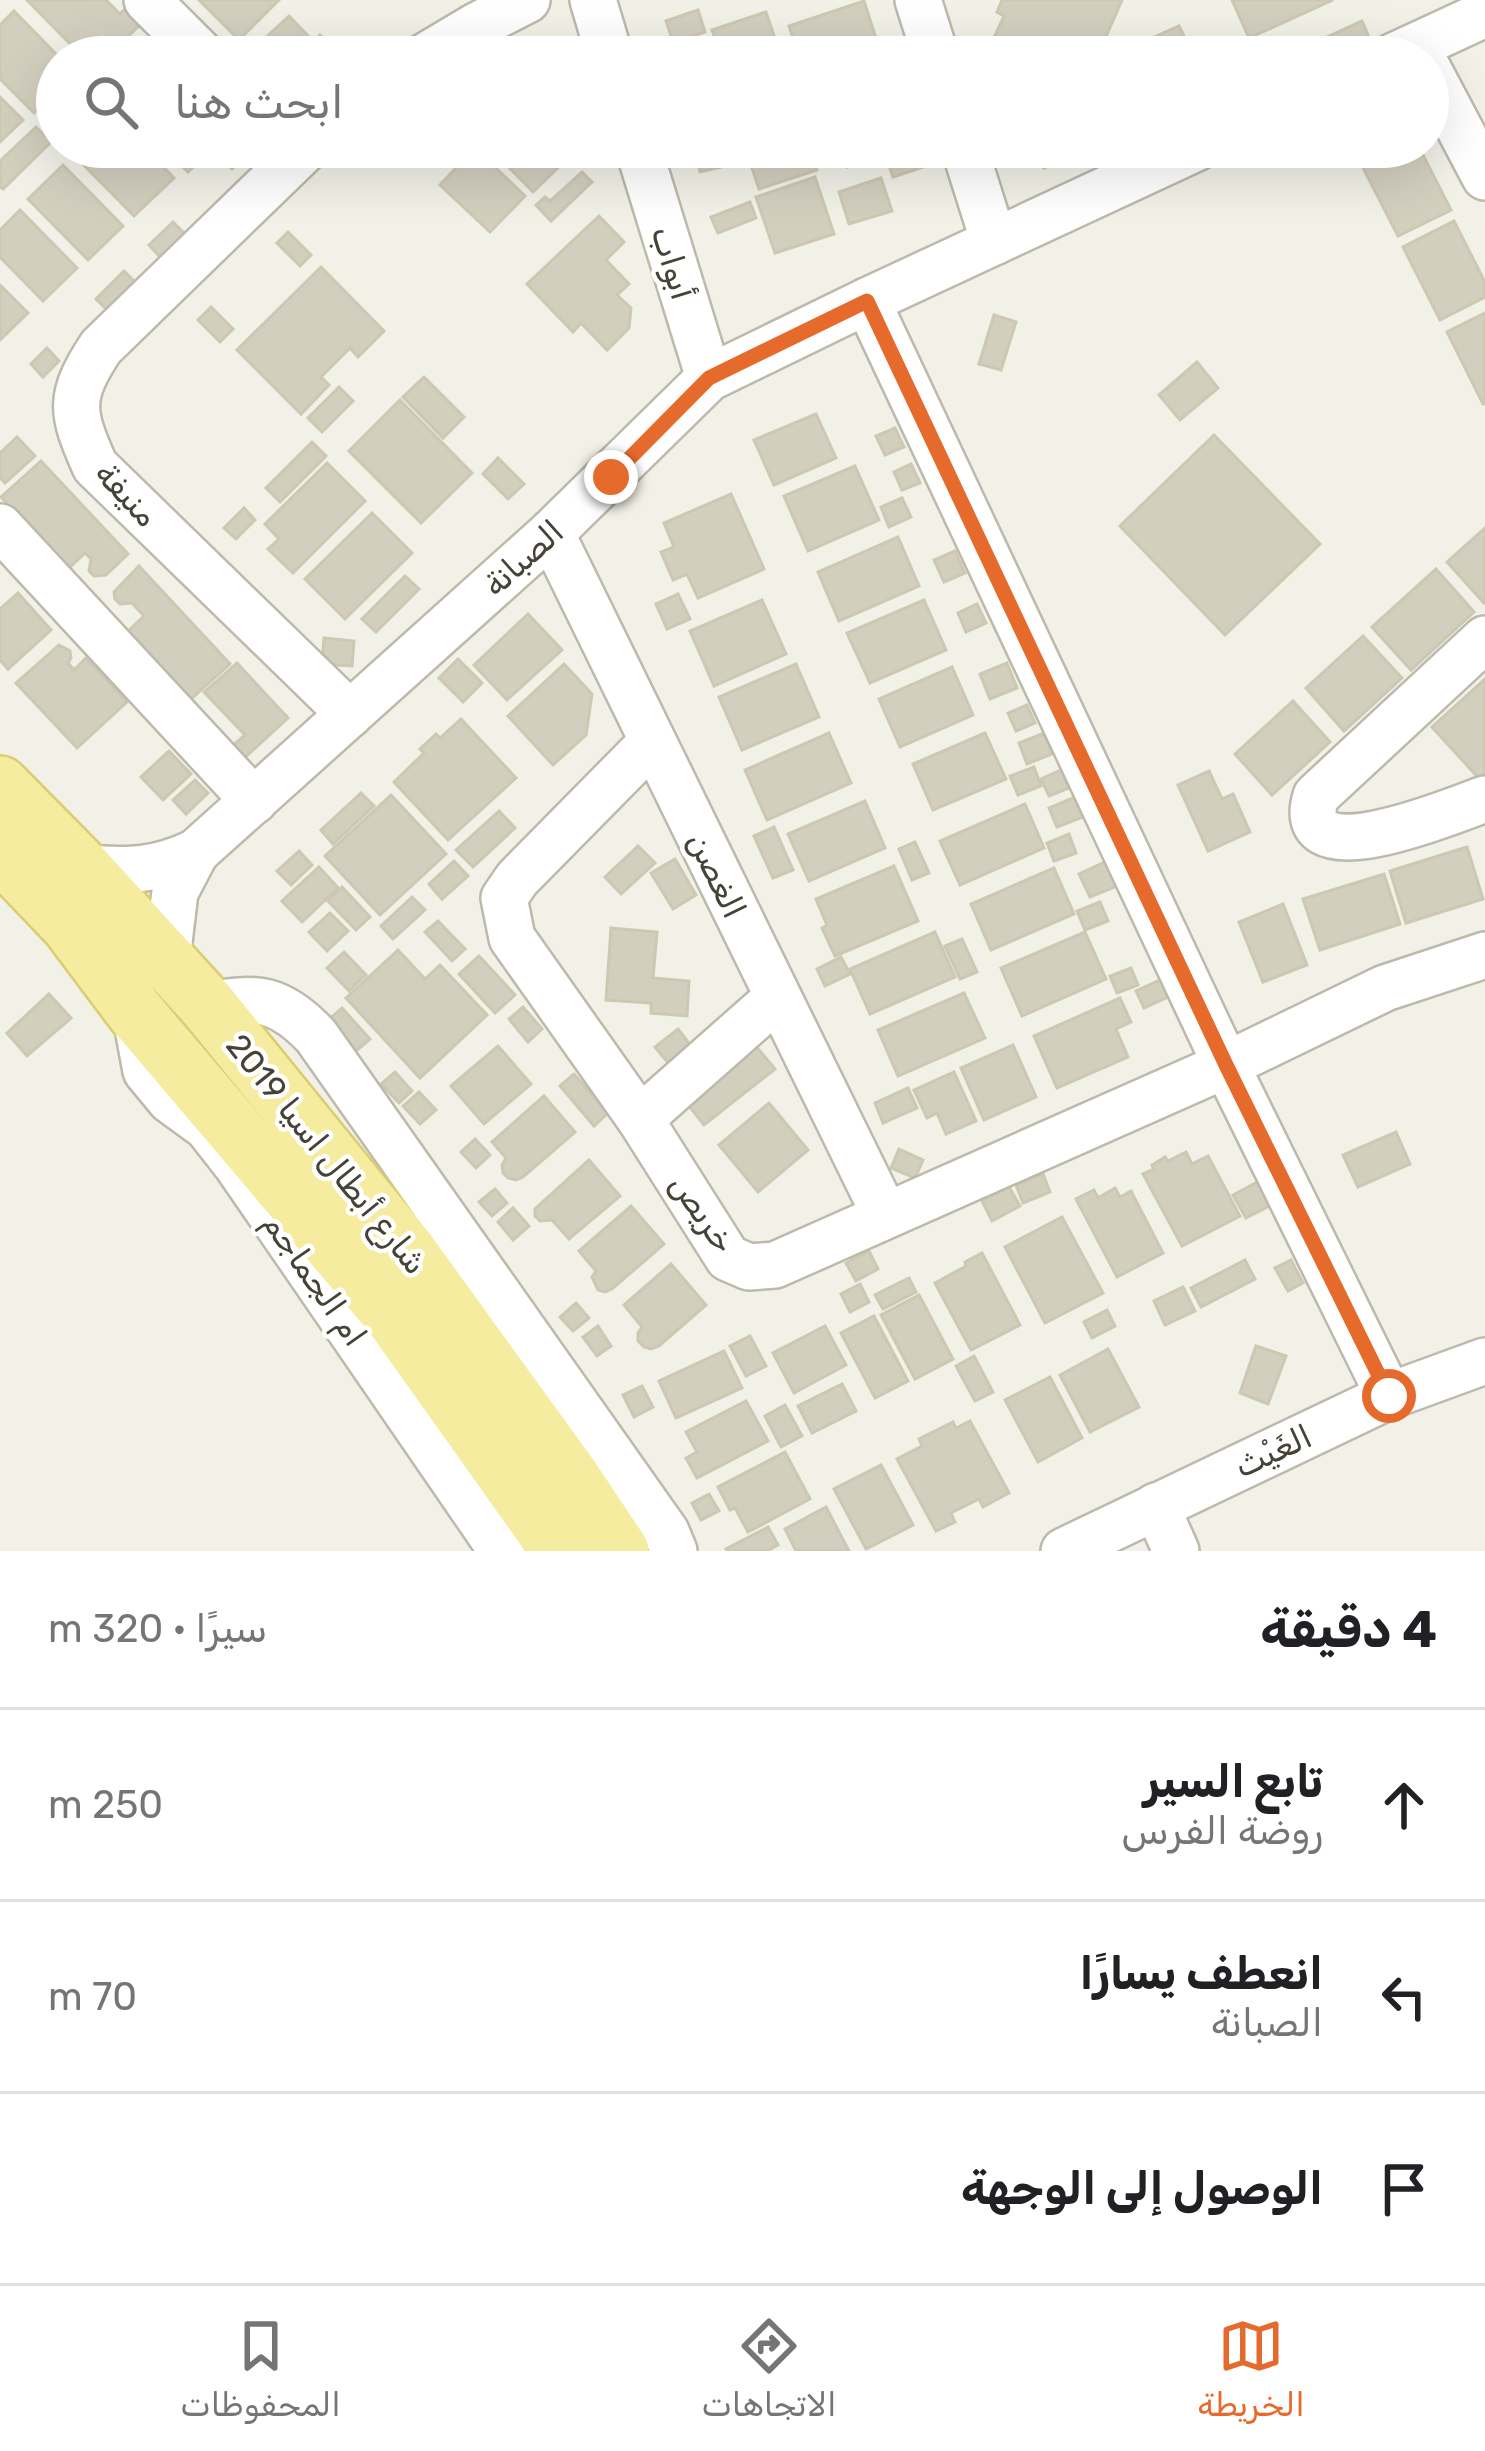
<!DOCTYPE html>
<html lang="ar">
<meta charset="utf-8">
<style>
:root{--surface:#fff;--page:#f6f6f6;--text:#202124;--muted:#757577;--line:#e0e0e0;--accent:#e66a2c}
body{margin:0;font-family:Rubik,Vazirmatn,sans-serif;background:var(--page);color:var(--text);direction:rtl}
.stop{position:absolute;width:36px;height:36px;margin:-27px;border:9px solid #e66a2c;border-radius:50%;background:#fff}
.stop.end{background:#e66a2c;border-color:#fff;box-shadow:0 3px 12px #0008}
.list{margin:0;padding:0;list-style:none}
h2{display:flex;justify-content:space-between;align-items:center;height:156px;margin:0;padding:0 48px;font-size:51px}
h2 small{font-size:39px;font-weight:400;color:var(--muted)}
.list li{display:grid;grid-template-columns:78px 1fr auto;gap:36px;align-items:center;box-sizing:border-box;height:192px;padding:0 48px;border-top:3px solid var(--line)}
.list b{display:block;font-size:45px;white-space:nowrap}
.list p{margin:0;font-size:39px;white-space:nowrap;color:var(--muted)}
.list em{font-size:39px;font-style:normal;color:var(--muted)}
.icon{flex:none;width:66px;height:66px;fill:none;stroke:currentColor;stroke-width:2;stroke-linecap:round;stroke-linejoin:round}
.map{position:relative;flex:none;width:1485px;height:1551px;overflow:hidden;direction:ltr}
.search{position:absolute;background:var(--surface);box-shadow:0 12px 48px #0002;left:36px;right:36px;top:36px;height:132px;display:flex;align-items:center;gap:30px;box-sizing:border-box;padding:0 42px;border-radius:66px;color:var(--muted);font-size:45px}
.sheet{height:732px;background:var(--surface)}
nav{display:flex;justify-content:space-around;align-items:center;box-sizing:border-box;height:168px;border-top:3px solid var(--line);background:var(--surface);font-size:33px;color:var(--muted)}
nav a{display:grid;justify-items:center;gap:6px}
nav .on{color:var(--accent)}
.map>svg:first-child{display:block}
.building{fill:#d3cfbf;stroke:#cdc8b2;stroke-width:3}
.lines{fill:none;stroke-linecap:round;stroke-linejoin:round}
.minor-casing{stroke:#bdbaac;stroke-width:50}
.major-casing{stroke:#d9cd70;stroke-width:62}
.minor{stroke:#fff;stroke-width:45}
.major{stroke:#f5ec9f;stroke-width:57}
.route{stroke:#e66a2c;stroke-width:15}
.labels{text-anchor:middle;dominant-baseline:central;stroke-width:9;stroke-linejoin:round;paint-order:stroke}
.street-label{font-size:33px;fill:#454237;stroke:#fff}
</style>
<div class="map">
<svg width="1485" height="1551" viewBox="0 0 1485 1551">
<rect width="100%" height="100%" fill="#f2f1e8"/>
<g class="building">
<path d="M27,0H106L120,14L129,5L144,21L107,57H83Z"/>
<path d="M199,0H279L239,40Z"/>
<path d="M1002,0H1122L1097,57H997L987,53L1004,16L997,12Z"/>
<path d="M1232,0H1333L1249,38Z"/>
<path d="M864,1L882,57H799L789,26Z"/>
<path d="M698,10L705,32L673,42L666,21Z"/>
<path d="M14,11L59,57H57V90L34,113L0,79V25Z"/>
<path d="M766,12L781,57H722L712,30Z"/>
<path d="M289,16L314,42L320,35L334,49L325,57H251L248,54Z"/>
<path d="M1362,21L1372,44L1343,57H1307L1303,48Z"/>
<path d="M1179,26L1191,50L1176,57H1109Z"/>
<path d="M0,97L23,120L0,142Z"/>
<path d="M36,127L51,142L3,189L0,187V161Z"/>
<path d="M79,147H144L174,178L134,216L72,153Z"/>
<path d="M163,147H214L188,172Z"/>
<path d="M230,147H256L232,169L220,157Z"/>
<path d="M489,147H554L566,160L533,192Z"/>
<path d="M710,147H735L739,163L700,172L695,150Z"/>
<path d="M745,147H810L817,170L759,189Z"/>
<path d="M833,147H878L881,156L847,167L841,148L834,150Z"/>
<path d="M930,147L935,163L893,177L887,160Z"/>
<path d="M1035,147H1091L1044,168Z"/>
<path d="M1394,147H1419L1451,210L1398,236L1361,164Z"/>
<path d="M475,148L525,196L490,232L440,185Z"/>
<path d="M63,165L123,226L88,260L28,199Z"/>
<path d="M582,172L592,182L551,221L536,205L545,197L550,201Z"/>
<path d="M815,177L834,234L775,253L756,197Z"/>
<path d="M881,178L892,211L849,224L839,192Z"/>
<path d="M750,202L756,218L718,233L711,217Z"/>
<path d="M20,210L77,268L43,301L0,257V230Z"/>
<path d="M599,216L624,242L606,260L629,284L617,295L631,308L629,328L607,350L581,323L573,332L527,284Z"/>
<path d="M1454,221L1485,282V297L1440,320L1403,247Z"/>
<path d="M173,222L186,235L162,259L149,245Z"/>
<path d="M288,232L311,255L300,266L277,243Z"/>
<path d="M321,267L384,331L358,357L350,348L321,377L329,385L301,414L237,350Z"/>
<path d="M124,271L137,284L109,312L96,299Z"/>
<path d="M0,285L28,313L0,340Z"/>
<path d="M211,307L233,329L220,342L198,320Z"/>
<path d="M1485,313V404H1483L1447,332Z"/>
<path d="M994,315L1016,322L1001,370L979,364Z"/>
<path d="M47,348L59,361L43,377L31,364Z"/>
<path d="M1197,362L1218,388L1180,420L1159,395Z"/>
<path d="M424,377L464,417L443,438L403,397Z"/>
<path d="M339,387L353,401L322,432L308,418Z"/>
<path d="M400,400L472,473L421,523L349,451Z"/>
<path d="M816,414L836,458L774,485L754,440Z"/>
<path d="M895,428L904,447L885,455L876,436Z"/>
<path d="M1214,435L1320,544L1225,635L1120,526Z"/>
<path d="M17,437L35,456L5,483L0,478V453Z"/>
<path d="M312,442L326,456L280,502L266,488Z"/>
<path d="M498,458L524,484L508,499L483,474Z"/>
<path d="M41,461L128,554L106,575L94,576L89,571L91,559L85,553L68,569L1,497Z"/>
<path d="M327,463L365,501L293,573L268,549L279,539L265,524Z"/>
<path d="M911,464L920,483L902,490L894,472Z"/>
<path d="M855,466L879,520L808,551L784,496Z"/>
<path d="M731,494L764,569L698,598L687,574L673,580L661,552L674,547L664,523Z"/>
<path d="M902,498L911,517L889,527L881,507Z"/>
<path d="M244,508L255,520L236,539L224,528Z"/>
<path d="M372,513L412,553L345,619L305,579Z"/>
<path d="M1485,528V602L1484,603L1447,562Z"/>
<path d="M898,537L919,586L839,621L818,572Z"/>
<path d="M955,551L965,573L944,582L934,560Z"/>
<path d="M139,566L230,664L189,701L126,633L144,616L132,603L120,604L115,599L114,592Z"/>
<path d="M1436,569L1474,612L1411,670L1372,627Z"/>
<path d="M405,576L419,589L376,632L362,619Z"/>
<path d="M18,593L51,630L8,669L0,660V609Z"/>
<path d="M678,594L690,619L667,629L656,604Z"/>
<path d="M762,600L786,654L714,686L690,631Z"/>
<path d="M924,600L946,650L870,683L847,633Z"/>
<path d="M977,604L986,623L966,632L958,613Z"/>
<path d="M528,614L562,650L507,700L474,665Z"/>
<path d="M1363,636L1402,678L1344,731L1306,688Z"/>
<path d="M324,638L354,641L352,666L322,664Z"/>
<path d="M59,645L70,651L71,658L68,663L74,670L86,658L127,702L77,748L16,683Z"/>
<path d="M458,659L482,683L463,702L439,678Z"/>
<path d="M237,663L288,718L240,762L229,749L245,735L204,692Z"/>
<path d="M1007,663L1017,688L990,699L980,674Z"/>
<path d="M564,664L592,694L586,735L553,765L508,716Z"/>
<path d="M796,664L819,717L742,750L719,697Z"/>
<path d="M952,667L973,715L900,747L879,699Z"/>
<path d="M1485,679V782L1484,784L1432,727Z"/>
<path d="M1293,701L1330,742L1272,795L1235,754Z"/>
<path d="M1027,705L1035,723L1016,731L1008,713Z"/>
<path d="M461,719L516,778L448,840L394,782L424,753L420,749L436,734L440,738Z"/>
<path d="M829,733L851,783L767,820L745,770Z"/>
<path d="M985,733L1006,779L933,810L913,764Z"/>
<path d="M1044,733L1052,754L1027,764L1019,743Z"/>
<path d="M169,751L191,774L163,800L141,777Z"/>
<path d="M1034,767L1041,786L1018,795L1010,776Z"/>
<path d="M1061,770L1069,788L1049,796L1041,779Z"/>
<path d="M1209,771L1222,799L1233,794L1250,832L1208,851L1178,785Z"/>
<path d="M195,780L208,793L186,814L173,800Z"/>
<path d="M361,793L374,806L333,844L321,830Z"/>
<path d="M391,795L446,854L380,915L325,856Z"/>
<path d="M1075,797L1083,817L1057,827L1049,808Z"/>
<path d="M865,801L885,848L809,881L788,834Z"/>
<path d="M1025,804L1044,848L960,885L940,841Z"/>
<path d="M499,811L515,828L473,867L456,850Z"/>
<path d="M774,827L793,870L773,878L754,836Z"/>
<path d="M1069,834L1076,853L1054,861L1047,843Z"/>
<path d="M915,842L929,873L912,880L899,849Z"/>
<path d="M638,846L655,863L621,894L605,877Z"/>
<path d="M1467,847L1483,899L1406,923L1390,871Z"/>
<path d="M299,851L312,865L291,885L277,871Z"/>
<path d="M675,859L696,895L673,909L651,873Z"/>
<path d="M454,861L468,876L442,899L429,884Z"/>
<path d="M1105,862L1117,886L1090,897L1079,874Z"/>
<path d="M894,866L918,921L835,956L822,928L827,925L816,899Z"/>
<path d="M319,867L338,888L302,922L282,901Z"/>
<path d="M1054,868L1074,914L991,950L971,904Z"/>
<path d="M1384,874L1400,924L1320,950L1303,899Z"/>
<path d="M342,887L370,917L356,930L328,901Z"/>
<path d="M412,897L425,910L393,939L381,926Z"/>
<path d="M1100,902L1108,921L1085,930L1077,911Z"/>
<path d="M1283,904L1307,965L1263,982L1239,922Z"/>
<path d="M330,913L348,931L327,951L309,932Z"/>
<path d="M438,921L465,949L452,961L425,932Z"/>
<path d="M611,928L657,932L653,978L689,981L687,1016L651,1013V1003L606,1000Z"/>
<path d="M935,932L955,977L870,1014L850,969Z"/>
<path d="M1085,932L1106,979L1022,1016L1001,968Z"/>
<path d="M962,939L977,972L960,979L945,946Z"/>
<path d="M398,950L425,979L440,965L487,1015L420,1078L346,998Z"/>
<path d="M344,952L366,975L349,991L327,968Z"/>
<path d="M479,956L515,995L495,1013L459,974Z"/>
<path d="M841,957L850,974L825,986L817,969Z"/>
<path d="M1131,968L1138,985L1117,993L1110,976Z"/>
<path d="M1162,979L1170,996L1144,1008L1136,991Z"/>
<path d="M964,993L985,1038L898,1076L878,1030Z"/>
<path d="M49,994L71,1018L27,1056L7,1033Z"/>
<path d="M1120,998L1131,1022L1116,1029L1128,1057L1057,1088L1034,1036Z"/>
<path d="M523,1007L542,1029L528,1042L509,1019Z"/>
<path d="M342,1008L370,1039L355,1052L326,1022Z"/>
<path d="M678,1029L691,1046L669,1064L655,1047Z"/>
<path d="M755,1045L775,1069L704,1125L685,1101Z"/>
<path d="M1013,1045L1036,1097L984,1120L961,1068Z"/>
<path d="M498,1046L531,1084L484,1124L451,1086Z"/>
<path d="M395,1072L412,1091L399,1103L381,1084Z"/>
<path d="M954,1072L976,1121L946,1134L937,1113L927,1118L914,1090Z"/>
<path d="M574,1074L608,1113L594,1126L560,1086Z"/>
<path d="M908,1088L917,1108L883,1123L875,1103Z"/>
<path d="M419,1092L436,1110L420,1124L403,1106Z"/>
<path d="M544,1096L575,1132L523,1177L516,1180L508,1178L503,1173L502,1165L506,1158L492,1142Z"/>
<path d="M769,1103L808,1150L758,1192L719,1145Z"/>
<path d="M1396,1132L1410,1164L1358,1187L1343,1155Z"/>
<path d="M475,1139L490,1155L476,1168L461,1152Z"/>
<path d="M899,1149L923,1160L915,1178L891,1168Z"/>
<path d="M1186,1152L1192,1164L1208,1156L1240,1216L1182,1246L1143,1174L1154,1169L1152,1165L1165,1157L1168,1161Z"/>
<path d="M589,1160L620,1196L569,1239L552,1220L540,1221L535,1216V1209Z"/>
<path d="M1043,1174L1050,1192L1023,1203L1016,1185Z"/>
<path d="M1261,1180L1273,1204L1246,1218L1233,1195Z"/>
<path d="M1009,1187L1020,1206L992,1221L982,1201Z"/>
<path d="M1115,1188L1120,1197L1131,1191L1163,1253L1117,1277L1076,1199L1094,1190L1098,1198Z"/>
<path d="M495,1189L507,1203L492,1216L479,1202Z"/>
<path d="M631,1206L664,1244L612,1289L605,1292L598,1290L592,1277L596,1271L579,1251Z"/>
<path d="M513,1208L529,1226L513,1240L498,1222Z"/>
<path d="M1062,1217L1103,1293L1045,1323L1005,1247Z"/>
<path d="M869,1251L878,1269L856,1281L846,1263Z"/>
<path d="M982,1253L1020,1325L971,1350L935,1283L966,1266L965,1262Z"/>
<path d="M1245,1260L1255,1279L1201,1307L1191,1288Z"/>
<path d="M1291,1260L1303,1283L1288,1291L1275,1268Z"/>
<path d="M671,1264L706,1305L659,1346L651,1349L644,1347L638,1341V1333L642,1327L624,1305Z"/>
<path d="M909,1278L916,1292L883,1309L875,1295Z"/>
<path d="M860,1284L869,1302L850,1312L841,1294Z"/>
<path d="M1183,1287L1195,1311L1165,1325L1154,1301Z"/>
<path d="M919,1295L953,1359L915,1379L881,1315Z"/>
<path d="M576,1303L589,1318L573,1331L560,1317Z"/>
<path d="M1107,1310L1115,1326L1092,1338L1084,1322Z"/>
<path d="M874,1316L908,1381L875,1398L841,1333Z"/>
<path d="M598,1326L611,1346L597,1356L583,1337Z"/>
<path d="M825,1326L846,1365L794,1393L773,1353Z"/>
<path d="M750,1336L766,1366L746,1376L730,1346Z"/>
<path d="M1256,1346L1286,1356L1268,1404L1240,1393Z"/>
<path d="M1108,1349L1139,1407L1090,1432L1060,1375Z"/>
<path d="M724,1351L742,1388L676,1418L659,1381Z"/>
<path d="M974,1356L993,1392L975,1401L956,1366Z"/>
<path d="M1050,1377L1082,1438L1038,1462L1005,1400Z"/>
<path d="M842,1384L856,1411L812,1433L798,1406Z"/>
<path d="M642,1386L653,1407L634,1417L623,1395Z"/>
<path d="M746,1401L768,1441L697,1478L686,1458L697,1452L686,1432Z"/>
<path d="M785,1405L802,1436L781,1447L765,1416Z"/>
<path d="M970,1421L1009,1493L983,1507L979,1499L951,1513L955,1522L936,1531L897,1459L922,1446L919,1439L953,1422L956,1428Z"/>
<path d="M785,1452L810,1499L748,1532L735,1508L730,1510L718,1487Z"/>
<path d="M881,1465L913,1525L866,1549L834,1489Z"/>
<path d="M709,1494L719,1511L701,1520L692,1503Z"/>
<path d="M826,1507L849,1551H796L785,1529Z"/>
<path d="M768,1527L778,1545L767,1551H728L726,1549Z"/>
</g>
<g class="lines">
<defs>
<g id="minor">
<path d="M147,0L204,57"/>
<path d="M593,0L610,57"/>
<path d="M918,0L936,57"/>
<path d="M424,57L476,26L527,0"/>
<path d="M1392,57L1485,14"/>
<path d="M1428,69L1485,177"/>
<path d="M307,147L101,347C68,397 71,412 95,466L350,714"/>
<path d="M638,147L709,378"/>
<path d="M964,147L994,242"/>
<path d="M867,301L1226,1065L1389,1396"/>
<path d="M0,527L254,801"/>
<path d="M551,533L885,1215"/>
<path d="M1485,639L1316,796C1289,881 1456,809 1485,799"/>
<path d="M652,742L517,879L504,898L512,938L640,1119L728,1258L749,1267L775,1265L1226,1065L1385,988L1485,955"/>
<path d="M82,868C127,871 154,872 196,852L551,533L709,378L867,301L1198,147"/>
<path d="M167,959L175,892L196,852"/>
<path d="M208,1006C256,994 281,999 316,1036L666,1532L674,1551"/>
<path d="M135,1012L146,1071L170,1100L207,1127L236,1164L502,1551"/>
<path d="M640,1119L777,998"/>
<path d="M1156,1506L1176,1551"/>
<path d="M1064,1551L1389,1396L1485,1361"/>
</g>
<g id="major">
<path d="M0,785L82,868L208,1006L407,1251L572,1479L620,1551"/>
<path d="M0,852L69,924L135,1012L393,1316L560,1551"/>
</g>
</defs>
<use href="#minor" class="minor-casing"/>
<use href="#major" class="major-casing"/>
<use href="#minor" class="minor"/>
<use href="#major" class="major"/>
</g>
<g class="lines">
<path class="route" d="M611,477L709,378L867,301L1226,1065L1389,1396"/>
</g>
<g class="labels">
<g class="street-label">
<text transform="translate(673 263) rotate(73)">أبواب</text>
<text transform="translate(127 494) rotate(47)">منيفة</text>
<text transform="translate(523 558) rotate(-42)">الصبانة</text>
<text transform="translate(717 875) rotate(64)">الغصن</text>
<text transform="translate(327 1154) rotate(51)">شارع أبطال اسيا 2019</text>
<text transform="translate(703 1213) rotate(55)">خريص</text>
<text transform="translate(315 1279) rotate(55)">ام الجماجم</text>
<text transform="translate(1273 1451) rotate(-25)">الغَيْث</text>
</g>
</g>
</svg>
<div class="stop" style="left:1389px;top:1396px"></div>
<div class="stop end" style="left:611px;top:477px"></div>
<div class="search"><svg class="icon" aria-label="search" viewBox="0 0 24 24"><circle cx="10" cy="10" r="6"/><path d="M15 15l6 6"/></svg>ابحث هنا</div>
</div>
<section class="sheet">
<h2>4 دقيقة<small>سيرًا · 320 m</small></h2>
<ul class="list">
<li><svg class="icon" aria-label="ahead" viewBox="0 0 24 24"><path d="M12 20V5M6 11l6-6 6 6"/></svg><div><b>تابع السير</b><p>روضة الفرس</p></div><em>250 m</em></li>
<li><svg class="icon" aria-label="left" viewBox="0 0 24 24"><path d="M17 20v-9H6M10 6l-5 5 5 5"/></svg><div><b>انعطف يسارًا</b><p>الصبانة</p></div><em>70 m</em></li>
<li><svg class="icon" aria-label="arrive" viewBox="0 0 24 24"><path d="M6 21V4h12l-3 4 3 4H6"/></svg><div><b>الوصول إلى الوجهة</b></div></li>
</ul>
</section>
<nav>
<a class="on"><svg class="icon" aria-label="map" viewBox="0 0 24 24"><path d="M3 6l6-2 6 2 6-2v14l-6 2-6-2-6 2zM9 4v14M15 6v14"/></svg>الخريطة</a>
<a><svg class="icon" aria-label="directions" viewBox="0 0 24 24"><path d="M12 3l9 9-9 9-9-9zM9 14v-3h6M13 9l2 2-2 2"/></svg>الاتجاهات</a>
<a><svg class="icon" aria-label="saved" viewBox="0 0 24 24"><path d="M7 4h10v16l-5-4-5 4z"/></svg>المحفوظات</a>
</nav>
